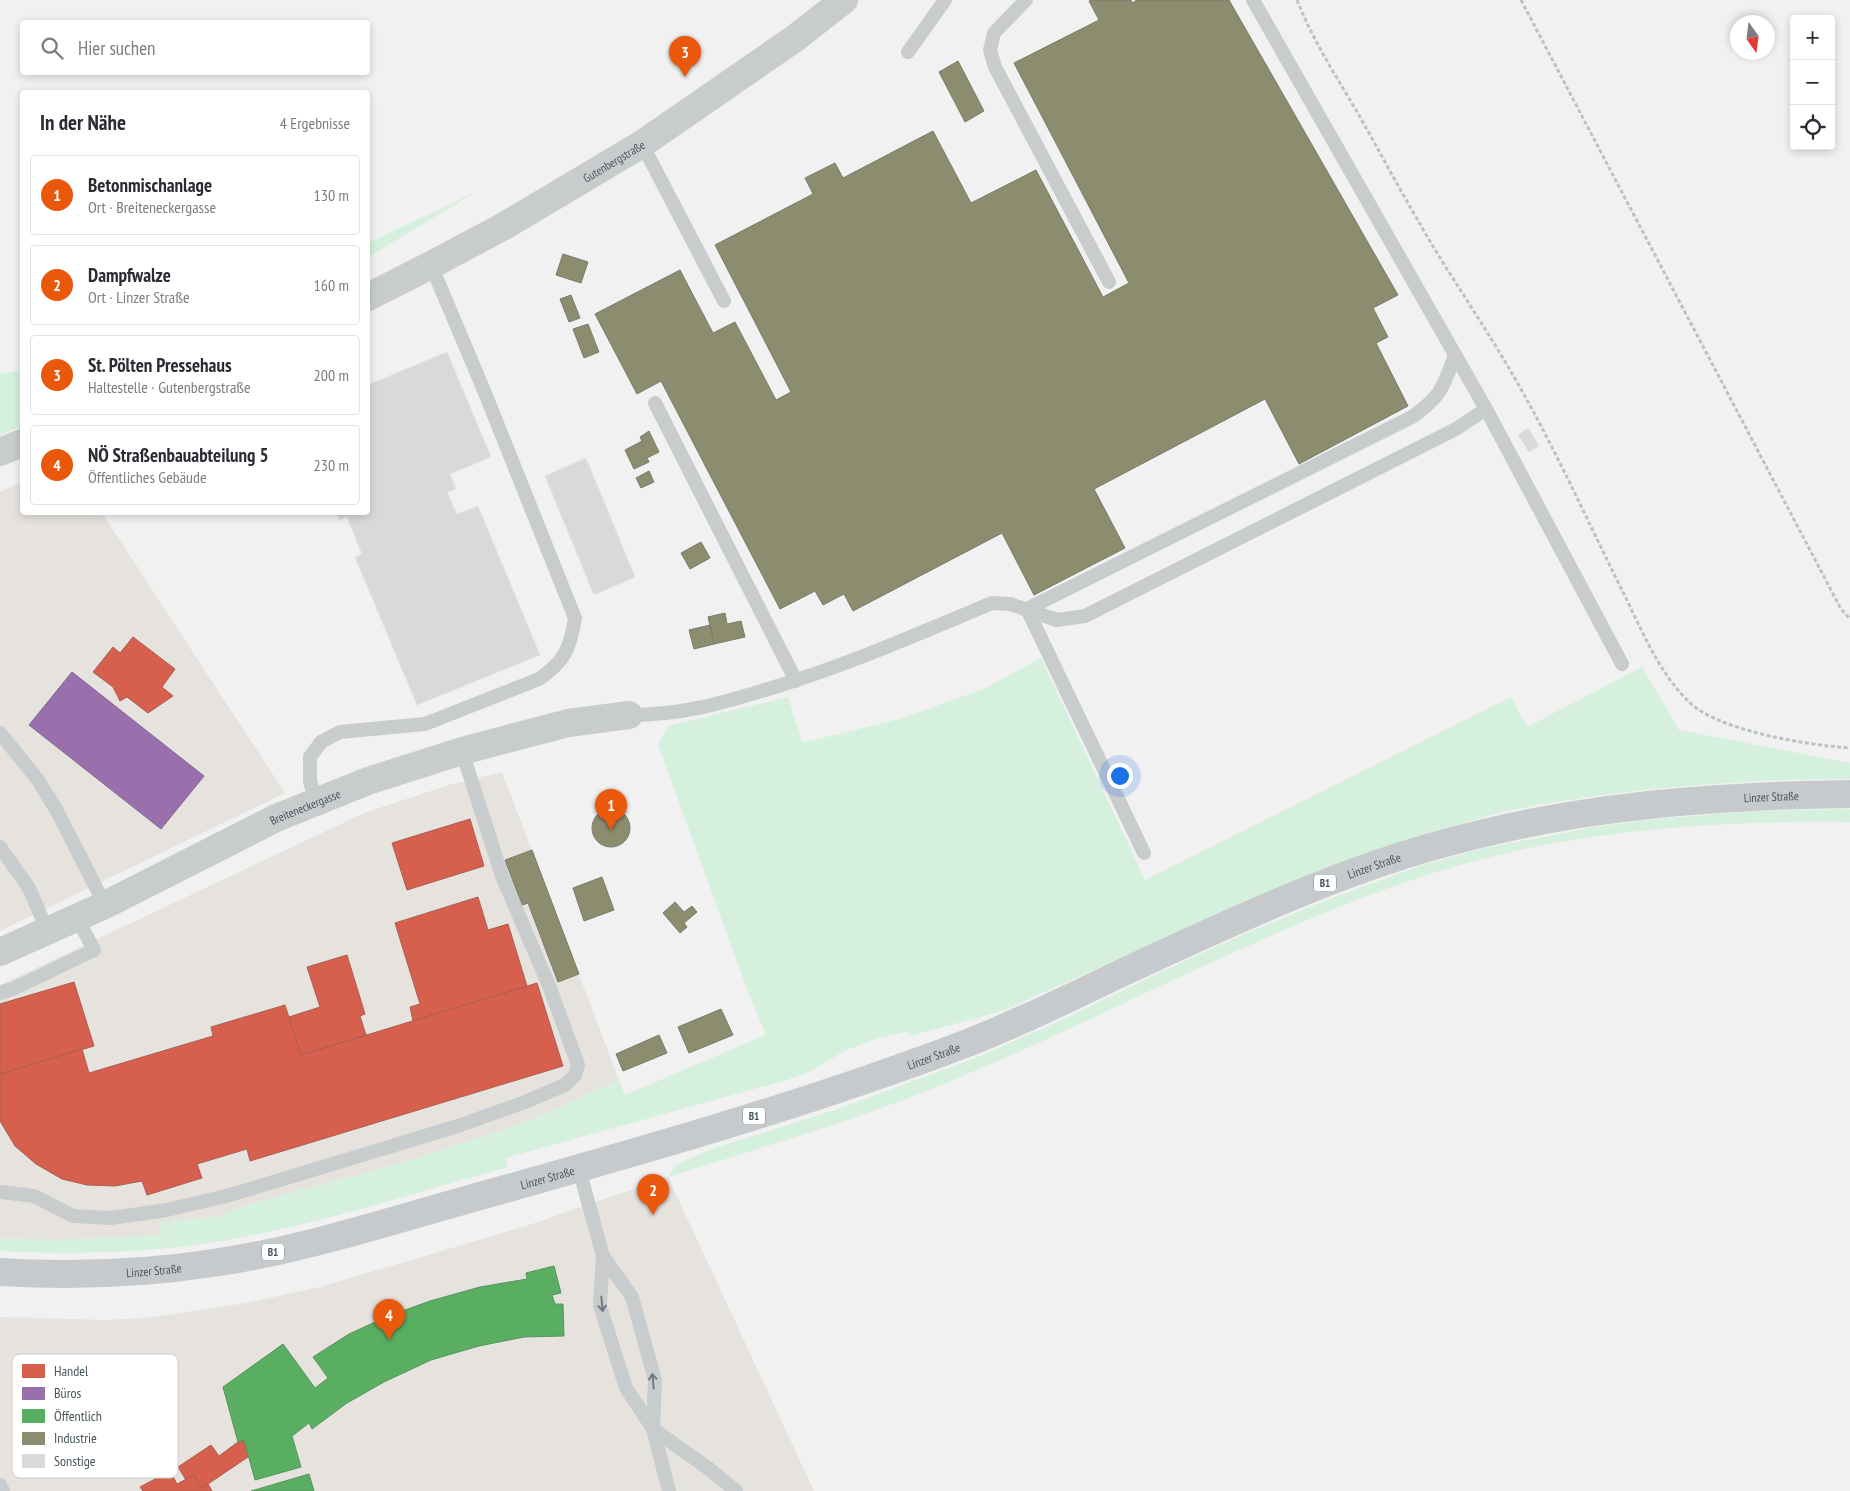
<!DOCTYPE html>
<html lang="de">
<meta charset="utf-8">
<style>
:root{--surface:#fff;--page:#f2f2f3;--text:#2b2b33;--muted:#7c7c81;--line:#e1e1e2;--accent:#ea580c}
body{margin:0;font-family:"PT Sans Narrow",sans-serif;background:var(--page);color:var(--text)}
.controls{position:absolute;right:15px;top:15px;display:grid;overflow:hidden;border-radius:5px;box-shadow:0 2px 8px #0003}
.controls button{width:45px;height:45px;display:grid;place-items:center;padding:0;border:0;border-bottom:1px solid var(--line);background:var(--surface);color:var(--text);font:25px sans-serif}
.compass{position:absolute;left:1730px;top:15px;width:45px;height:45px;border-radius:50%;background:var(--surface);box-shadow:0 2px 8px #0003;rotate:166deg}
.you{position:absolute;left:1119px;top:775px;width:18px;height:18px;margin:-12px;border:4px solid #fff;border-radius:50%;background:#1a73e8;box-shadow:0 0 0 8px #1a73e833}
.badge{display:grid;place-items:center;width:32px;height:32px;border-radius:50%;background:var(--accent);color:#fff;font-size:16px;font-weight:700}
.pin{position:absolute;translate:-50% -41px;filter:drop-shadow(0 1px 2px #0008)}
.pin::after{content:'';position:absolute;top:26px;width:18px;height:15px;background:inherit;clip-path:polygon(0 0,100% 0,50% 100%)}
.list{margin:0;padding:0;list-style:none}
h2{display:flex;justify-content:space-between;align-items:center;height:65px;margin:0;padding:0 20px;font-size:21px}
h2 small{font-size:16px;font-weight:400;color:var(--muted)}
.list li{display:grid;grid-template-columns:32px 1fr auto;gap:15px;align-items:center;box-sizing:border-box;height:80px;margin:0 10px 10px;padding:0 10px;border:1px solid var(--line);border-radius:5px}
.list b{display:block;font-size:19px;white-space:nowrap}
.list p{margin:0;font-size:16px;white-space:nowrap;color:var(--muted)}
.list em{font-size:16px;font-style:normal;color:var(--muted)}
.icon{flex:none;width:28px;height:28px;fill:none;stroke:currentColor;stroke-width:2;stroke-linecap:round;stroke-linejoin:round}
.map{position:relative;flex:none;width:1850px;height:1491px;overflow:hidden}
.search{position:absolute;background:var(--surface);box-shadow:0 2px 8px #0003;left:20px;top:20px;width:350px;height:55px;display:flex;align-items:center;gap:12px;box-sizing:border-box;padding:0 18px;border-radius:5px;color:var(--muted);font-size:19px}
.panel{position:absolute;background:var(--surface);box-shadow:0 2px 8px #0003;left:20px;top:90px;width:350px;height:425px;border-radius:5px}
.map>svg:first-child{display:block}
.commercial{fill:#e6e3df}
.green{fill:#d5f0dd}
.shops{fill:#d6604d;stroke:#ab5d52}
.offices{fill:#9970ab;stroke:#816894}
.public{fill:#5aae61;stroke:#559460}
.industry{fill:#8c8c6e;stroke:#787c69}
.building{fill:#d8d9da;stroke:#e3e3e4}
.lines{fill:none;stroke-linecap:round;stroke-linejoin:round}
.path{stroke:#b8c4bf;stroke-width:3;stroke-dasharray:4 2.5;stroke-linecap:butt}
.service{stroke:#c9cccd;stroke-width:14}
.minor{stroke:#c9cccd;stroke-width:28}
.tertiary{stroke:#c9cccd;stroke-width:28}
.primary{stroke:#c6cacd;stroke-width:28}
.oneway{stroke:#6f797f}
.labels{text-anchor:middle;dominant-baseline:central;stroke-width:5;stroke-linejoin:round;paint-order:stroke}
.shield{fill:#fff;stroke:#7f898e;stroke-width:1}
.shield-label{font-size:11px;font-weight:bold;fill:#48565e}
.street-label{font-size:12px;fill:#48565e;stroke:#fff}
.key{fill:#fff;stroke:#c8cccf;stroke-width:1}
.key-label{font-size:14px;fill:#48565e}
</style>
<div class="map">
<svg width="1850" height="1491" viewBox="0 0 1850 1491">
<rect width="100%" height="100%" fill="#f2f1f1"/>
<g class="commercial">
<path d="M22,482V512L102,513L285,793L0,931V492Z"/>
<path d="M502,772L619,1080L555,1110L499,1132L390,1166L257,1202L215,1217L161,1223L162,1235L54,1240L0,1238V985L364,813L452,784Z"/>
<path d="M668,1177L814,1491H0V1317L108,1320L154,1317L246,1303L320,1287L529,1225Z"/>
</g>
<g class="green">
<path d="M478,191L368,257V243Z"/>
<path d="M22,370V426L0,435V374Z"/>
<path d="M1041,658L1145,880L1511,697L1527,727L1642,667L1679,730L1850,763V779C1770,779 1690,784 1611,794C1567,800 1522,806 1480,818C1315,863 1163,940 1007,1009L977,1018L909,1036L908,1031L876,1039L846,1050L809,1072L787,1080L505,1158L508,1167C411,1194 314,1226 215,1242C144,1253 72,1255 0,1251V1238L54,1240L161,1235L160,1223L215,1217L257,1202L390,1166L499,1132L555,1110L619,1080L625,1095L766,1035L750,997L658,745L668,726L788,697L802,743L899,719L984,689Z"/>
<path d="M1850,809V822C1707,820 1560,831 1424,876C1255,932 1100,1021 936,1087C849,1123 758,1148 668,1177L675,1165L709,1150L835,1110L975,1058L1053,1024L1193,957L1259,928L1334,897L1423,865L1485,848L1594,827L1645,820L1753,811Z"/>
</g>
<g class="shops">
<path d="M133,637L175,669L162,687L173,696L148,713L127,697L120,701L113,687L93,672L113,647L120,653Z"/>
<path d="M470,819L484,866L407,890L392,843Z"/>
<path d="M478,897L488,930L508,924L527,986L413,1021L410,1007L420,1004L395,923Z"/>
<path d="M347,955L365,1014L360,1016L366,1035L301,1055L289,1017L320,1007L307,967Z"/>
<path d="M74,982L94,1046L0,1074V1004Z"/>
<path d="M537,983L563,1066L250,1161L247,1149L197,1164L202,1178L147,1195L142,1181L115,1186L87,1185L62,1179L36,1164L15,1146L0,1121V1074L82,1049L89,1073L213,1036L211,1027L285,1005L301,1055Z"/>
<path d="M244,1440L248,1457L202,1488L194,1475L186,1480L178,1467L211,1445L219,1456L238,1442Z"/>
<path d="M170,1471L177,1484L194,1475L202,1488L208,1484L212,1491H143L140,1487Z"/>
</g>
<path class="offices" d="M72,672L204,776L161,829L29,725Z"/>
<g class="public">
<path d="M554,1266L561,1293L552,1295L555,1304H563L564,1336L524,1337L479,1346L431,1360L384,1382L347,1403L312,1429L309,1423L292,1436L301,1467L255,1480L244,1440L238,1442L223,1387L283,1344L315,1388L328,1378L313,1357L349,1334L386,1317L430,1301L480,1287L527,1279L526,1273Z"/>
<path d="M309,1474L314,1491H251L258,1489Z"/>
</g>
<g class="industry">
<path d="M1091,0H1131L1132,3L1137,0H1229L1398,295L1373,308L1388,337L1376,343L1408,406L1299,464L1265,399L1094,489L1125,548L1034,595L1002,533L853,611L844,594L823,605L815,591L780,609L661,381L637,394L595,314L680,270L713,333L735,322L776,400L791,392L715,245L813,194L805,178L835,163L843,178L933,131L971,203L1036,170L1103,297L1129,283L1014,63L1099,20L1089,1Z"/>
<path d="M958,61L984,111L965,122L939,72Z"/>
<path d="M563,254L588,262L581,283L556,275Z"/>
<path d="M571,295L580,318L569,322L560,299Z"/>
<path d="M588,324L599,352L584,358L573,329Z"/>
<path d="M649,431L659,452L647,458L649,462L634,469L625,450L642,441L640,437Z"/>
<path d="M649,471L654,482L641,488L636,478Z"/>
<path d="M701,542L710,558L690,569L681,553Z"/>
<path d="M725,613L727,624L741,621L745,637L714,644L708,617Z"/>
<path d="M710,625L714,644L694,649L689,630Z"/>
<circle cx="611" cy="828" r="19"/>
<path d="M532,850L579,974L558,982L528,903L522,905L505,860Z"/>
<path d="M602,877L614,910L584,921L573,888Z"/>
<path d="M675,902L684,912L692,906L697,912L684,923L687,927L680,933L663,913Z"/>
<path d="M721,1009L733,1035L689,1053L678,1027Z"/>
<path d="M659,1035L667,1053L623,1071L616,1054Z"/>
</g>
<g class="building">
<path d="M447,352L491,457L450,474L456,489L447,492L457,514L478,506L540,655L417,705L355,557L362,554L347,517L339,520L336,512H368V385Z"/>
<path d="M1528,428L1539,446L1529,452L1518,435Z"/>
<path d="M586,458L635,577L594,595L545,476Z"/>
</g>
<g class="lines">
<g class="path">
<path d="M1297,0C1313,41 1338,79 1360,117C1387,165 1413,214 1442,261C1469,304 1497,346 1522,391C1558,455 1588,522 1621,588C1640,626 1657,670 1688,701C1717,731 1808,745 1850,748"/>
<path d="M1521,0L1841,609L1850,619"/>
</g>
<g class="service">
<path d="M1026,0L994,33L990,50L995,67L1109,282"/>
<path d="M1253,0L1486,409L1622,664"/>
<path d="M908,52L945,0"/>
<path d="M642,144L724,301"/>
<path d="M655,403L796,681"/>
<path d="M629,715C681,715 719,704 768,689C845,666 918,634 992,603L1010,604L1057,620L1085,616L1456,429L1486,409"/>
<path d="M0,733L38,780L57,811L105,905"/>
<path d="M317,801L310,782V757L321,742L340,732L425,724L539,679C565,661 570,649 575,618L485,393L431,265"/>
<path d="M0,847L29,888L48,932"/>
<path d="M1144,853L1027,609L1412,417C1442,396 1443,387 1455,355"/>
<path d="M0,993L15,988L94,950L77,918"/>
<path d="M579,1169L603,1256L600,1306L626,1388L653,1429L708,1468L736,1491"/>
<path d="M0,1192L34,1196L73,1216L111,1218L167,1210L230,1195L458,1126L525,1102L565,1085L575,1075L578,1065L550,988L502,876L462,751"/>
<path d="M603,1256L632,1297L655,1380L653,1429L669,1491"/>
<path d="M0,1485L3,1491"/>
</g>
<path class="minor" id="s1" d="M0,952L105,905L276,818L368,781L462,751L568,723L629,715"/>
<g class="tertiary">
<path id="s2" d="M368,297L431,265L506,225L642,144L794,39L844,0"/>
<path d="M0,452L22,443"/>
</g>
<path class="primary" id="s3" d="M0,1272C71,1276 142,1274 213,1263C297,1251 384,1223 466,1200C634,1153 802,1106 965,1044C1016,1024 1066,1000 1115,976C1185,943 1256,910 1328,882C1500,814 1667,796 1850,794"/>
</g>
<defs><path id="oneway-shaft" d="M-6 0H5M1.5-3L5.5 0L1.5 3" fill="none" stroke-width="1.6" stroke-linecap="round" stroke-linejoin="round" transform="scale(1.25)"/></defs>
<g class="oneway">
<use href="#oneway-shaft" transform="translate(602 1304) rotate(85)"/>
<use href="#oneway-shaft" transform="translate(653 1381) rotate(-95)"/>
</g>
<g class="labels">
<g class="shield">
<rect x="1314" y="874.5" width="22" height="17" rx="4"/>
<rect x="743" y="1107.5" width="22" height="17" rx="4"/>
<rect x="262" y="1243.5" width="22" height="17" rx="4"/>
</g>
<g class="shield-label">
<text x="1325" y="883">B1</text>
<text x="754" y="1116">B1</text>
<text x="273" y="1252">B1</text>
</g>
<g class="street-label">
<text stroke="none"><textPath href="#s2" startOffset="281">Gutenbergstraße</textPath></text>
<text stroke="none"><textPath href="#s3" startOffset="1849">Linzer Straße</textPath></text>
<text stroke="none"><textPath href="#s1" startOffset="338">Breiteneckergasse</textPath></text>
<text stroke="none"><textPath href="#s3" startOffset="1444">Linzer Straße</textPath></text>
<text stroke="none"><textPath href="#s3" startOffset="964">Linzer Straße</textPath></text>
<text stroke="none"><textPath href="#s3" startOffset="559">Linzer Straße</textPath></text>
<text stroke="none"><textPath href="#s3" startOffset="154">Linzer Straße</textPath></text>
</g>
</g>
<rect x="12" y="1354" width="166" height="124" rx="8" class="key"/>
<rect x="22" y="1364" width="23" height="14" fill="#d6604d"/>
<rect x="22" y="1387" width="23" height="13" fill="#9970ab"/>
<rect x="22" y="1409" width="23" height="14" fill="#5aae61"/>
<rect x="22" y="1432" width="23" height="13" fill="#8c8c6e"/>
<rect x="22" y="1454" width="23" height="14" fill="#d8d9da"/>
<g class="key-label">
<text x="54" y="1376">Handel</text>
<text x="54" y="1398">Büros</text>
<text x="54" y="1421">Öffentlich</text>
<text x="54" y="1443">Industrie</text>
<text x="54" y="1466">Sonstige</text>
</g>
</svg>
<div class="controls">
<button>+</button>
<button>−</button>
<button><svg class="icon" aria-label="locate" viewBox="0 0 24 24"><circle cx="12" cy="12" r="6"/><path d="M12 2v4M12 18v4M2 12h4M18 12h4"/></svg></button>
</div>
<svg class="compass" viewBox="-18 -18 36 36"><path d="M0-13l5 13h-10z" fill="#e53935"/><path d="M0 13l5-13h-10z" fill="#7c7c81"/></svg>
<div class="you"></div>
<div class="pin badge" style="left:611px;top:830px">1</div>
<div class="pin badge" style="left:653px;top:1215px">2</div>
<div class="pin badge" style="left:685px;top:77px">3</div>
<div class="pin badge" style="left:389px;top:1340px">4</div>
<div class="search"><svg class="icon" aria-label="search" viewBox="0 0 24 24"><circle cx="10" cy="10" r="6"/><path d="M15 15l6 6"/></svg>Hier suchen</div>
<section class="panel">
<h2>In der Nähe<small>4 Ergebnisse</small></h2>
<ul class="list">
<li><span class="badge">1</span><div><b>Betonmischanlage</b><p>Ort · Breiteneckergasse</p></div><em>130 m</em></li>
<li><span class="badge">2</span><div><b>Dampfwalze</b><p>Ort · Linzer Straße</p></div><em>160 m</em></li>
<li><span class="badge">3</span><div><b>St. Pölten Pressehaus</b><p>Haltestelle · Gutenbergstraße</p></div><em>200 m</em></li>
<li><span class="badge">4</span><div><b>NÖ Straßenbauabteilung 5</b><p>Öffentliches Gebäude</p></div><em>230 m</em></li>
</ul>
</section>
</div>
